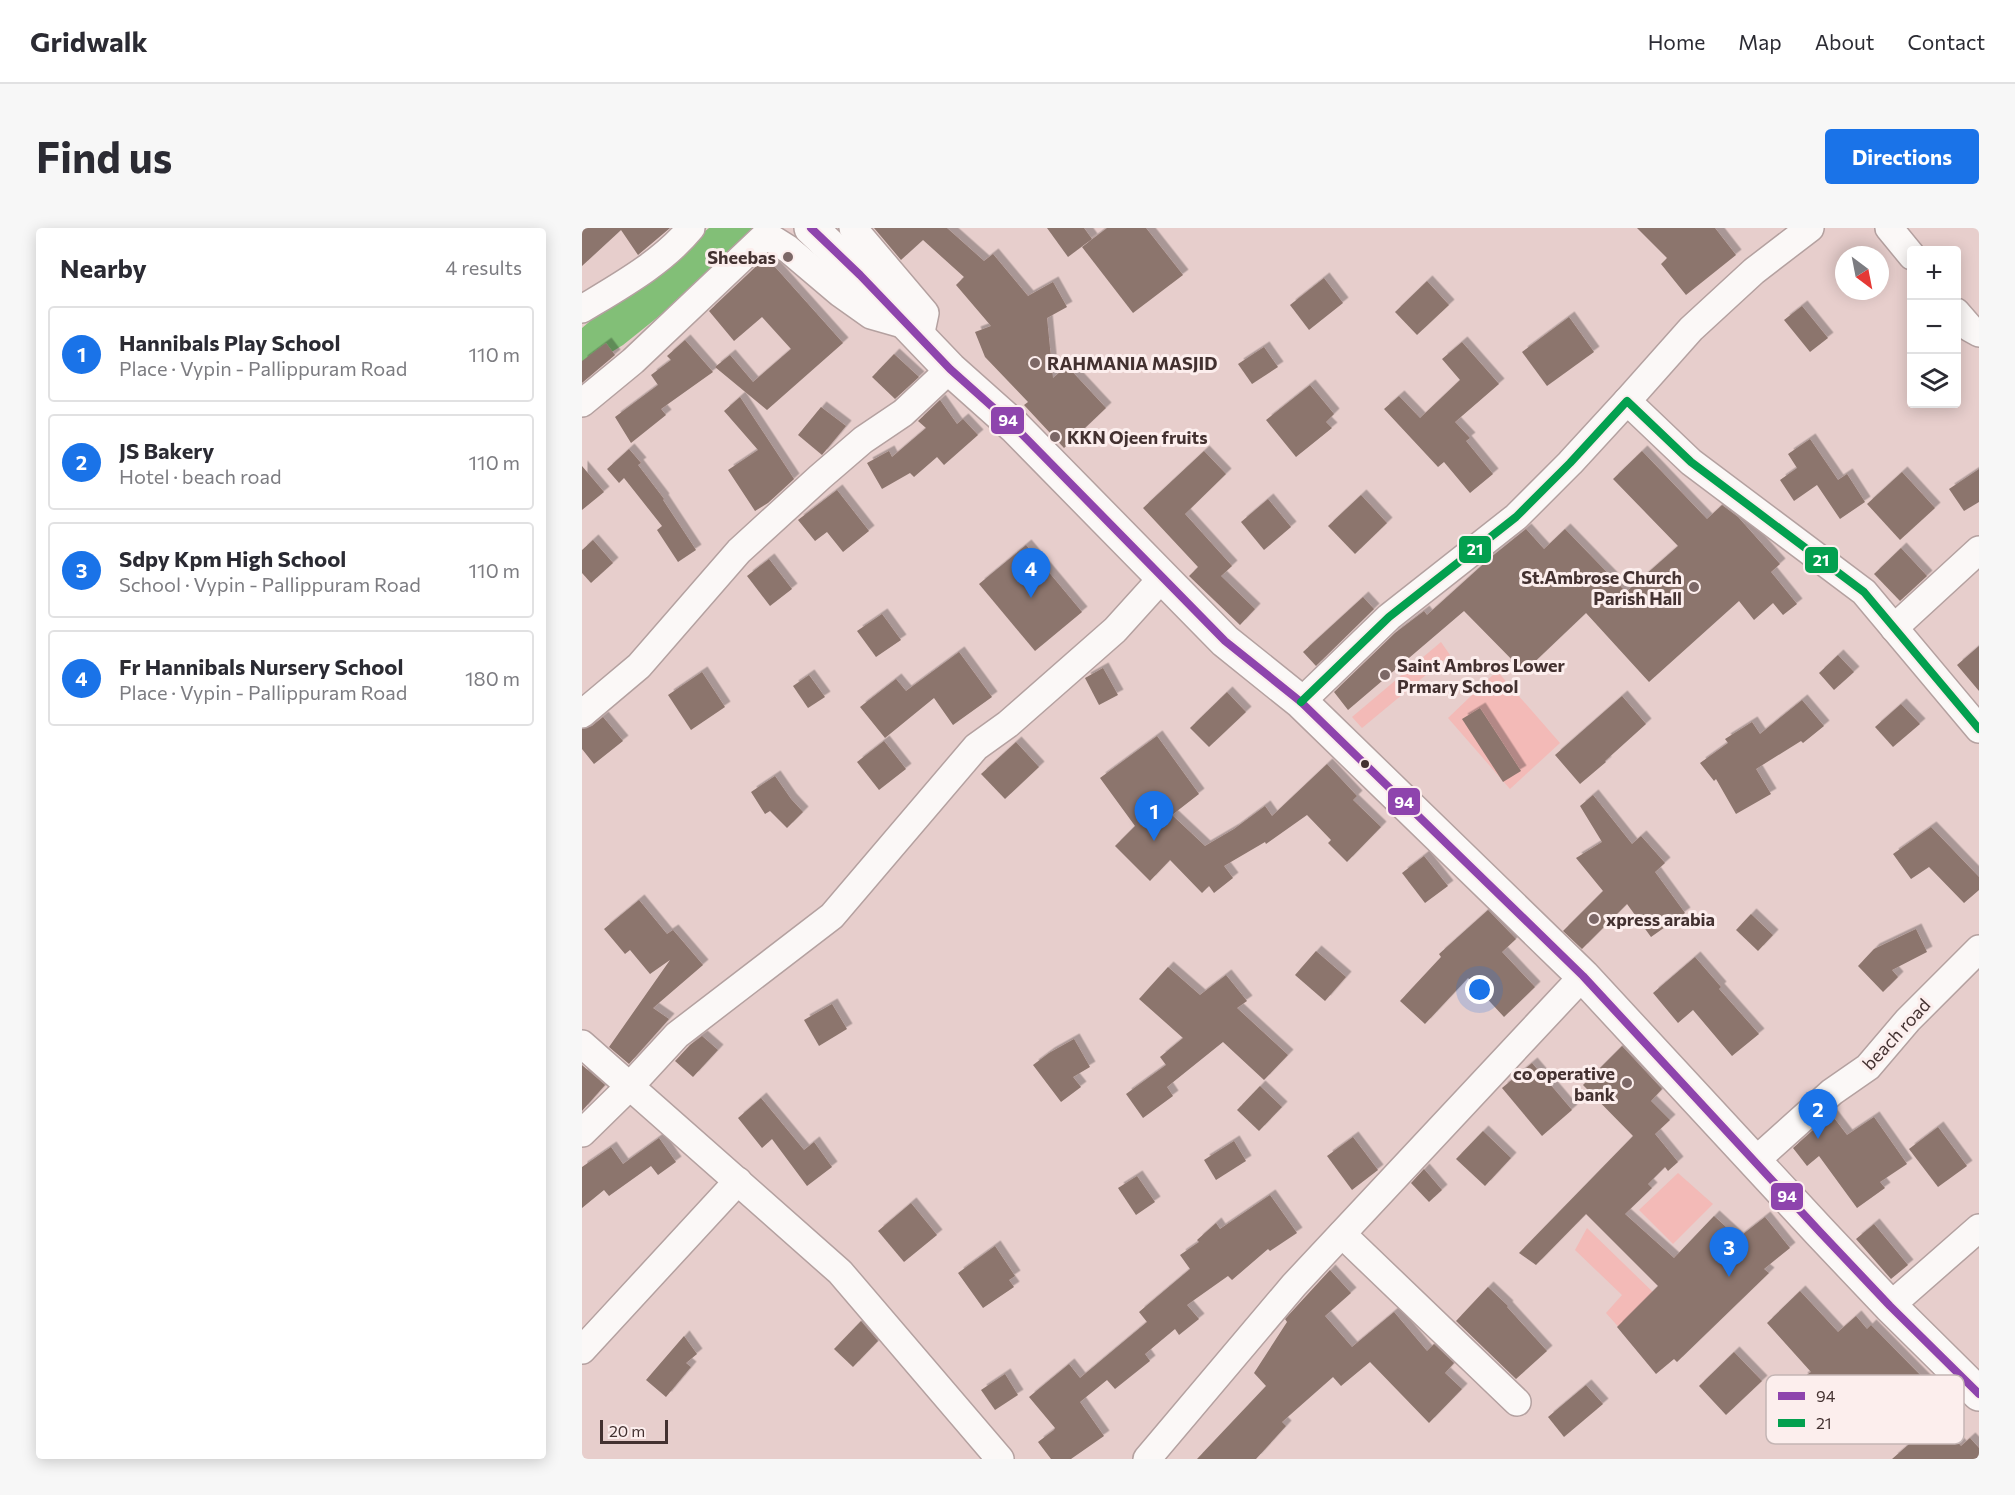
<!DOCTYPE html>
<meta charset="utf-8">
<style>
:root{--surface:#fff;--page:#f7f7f7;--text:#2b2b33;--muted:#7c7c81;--line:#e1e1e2;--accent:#1a73e8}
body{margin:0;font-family:Commissioner,sans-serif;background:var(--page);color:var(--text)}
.controls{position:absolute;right:18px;top:18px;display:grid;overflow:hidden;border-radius:6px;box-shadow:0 3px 15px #0003}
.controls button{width:54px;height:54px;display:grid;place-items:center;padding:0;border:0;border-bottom:2px solid var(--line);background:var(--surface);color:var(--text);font:30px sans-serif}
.compass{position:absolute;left:1253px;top:18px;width:54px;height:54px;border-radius:50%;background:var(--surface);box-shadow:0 3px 15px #0003;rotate:148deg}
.scale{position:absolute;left:18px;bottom:15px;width:68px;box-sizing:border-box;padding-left:6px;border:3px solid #433130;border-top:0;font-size:16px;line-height:21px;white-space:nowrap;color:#433130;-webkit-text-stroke:4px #fceeed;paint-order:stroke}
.you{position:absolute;left:898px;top:762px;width:21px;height:21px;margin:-15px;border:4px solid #fff;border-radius:50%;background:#1a73e8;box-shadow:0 0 0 9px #1a73e833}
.badge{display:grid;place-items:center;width:39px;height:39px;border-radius:50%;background:var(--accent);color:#fff;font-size:20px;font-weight:700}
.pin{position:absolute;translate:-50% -50px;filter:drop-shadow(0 2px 3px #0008)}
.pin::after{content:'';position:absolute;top:32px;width:21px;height:18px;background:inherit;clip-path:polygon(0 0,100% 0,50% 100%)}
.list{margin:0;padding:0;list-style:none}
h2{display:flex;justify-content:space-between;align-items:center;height:78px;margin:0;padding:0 24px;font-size:26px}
h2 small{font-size:20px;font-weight:400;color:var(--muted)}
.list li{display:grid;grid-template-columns:39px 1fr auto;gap:18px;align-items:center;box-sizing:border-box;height:96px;margin:0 12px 12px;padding:0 12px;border:2px solid var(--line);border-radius:6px}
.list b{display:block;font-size:22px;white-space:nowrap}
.list p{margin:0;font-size:20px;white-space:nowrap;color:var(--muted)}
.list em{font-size:20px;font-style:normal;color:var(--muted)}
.icon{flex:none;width:33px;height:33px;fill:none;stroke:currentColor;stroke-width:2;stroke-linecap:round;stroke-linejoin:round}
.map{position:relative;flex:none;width:1397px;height:1231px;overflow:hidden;border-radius:6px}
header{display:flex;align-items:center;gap:36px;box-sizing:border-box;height:84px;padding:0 30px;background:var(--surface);border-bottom:2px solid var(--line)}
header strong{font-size:28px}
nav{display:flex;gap:33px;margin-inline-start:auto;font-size:21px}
.intro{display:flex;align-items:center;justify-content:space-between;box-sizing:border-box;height:144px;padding:0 36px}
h1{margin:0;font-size:42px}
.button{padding:15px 27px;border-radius:6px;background:var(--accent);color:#fff;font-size:21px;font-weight:700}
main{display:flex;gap:36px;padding:0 36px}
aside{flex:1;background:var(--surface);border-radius:6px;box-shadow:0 3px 15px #0003}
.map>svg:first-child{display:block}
.green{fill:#f3bab7}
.water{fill:#82bf77}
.building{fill:#8c756d;filter:url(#shadow)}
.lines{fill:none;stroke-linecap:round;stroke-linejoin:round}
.minor-casing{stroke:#b4a1a0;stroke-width:30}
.primary-casing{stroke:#b4a1a0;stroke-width:36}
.minor{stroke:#fbf8f7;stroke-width:27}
.primary{stroke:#fbf8f7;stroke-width:33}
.bus-1-casing{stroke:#fceeed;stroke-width:12}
.bus-2-casing{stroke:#fceeed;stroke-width:12}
.bus-1{stroke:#8e44ad;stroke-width:8}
.bus-2{stroke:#03a04f;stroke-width:8}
.poi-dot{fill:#7c6867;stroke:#fceeed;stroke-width:2}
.bus-dot{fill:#433130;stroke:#fceeed;stroke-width:2}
.labels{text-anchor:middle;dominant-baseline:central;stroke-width:6;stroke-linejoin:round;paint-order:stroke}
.poi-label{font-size:18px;font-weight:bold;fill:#433130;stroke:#fceeed;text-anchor:start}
.street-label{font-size:18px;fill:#433130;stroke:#fceeed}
.key{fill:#fceeed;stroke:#c4b5b4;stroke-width:1.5}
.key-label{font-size:16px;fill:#433130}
.line-badge{stroke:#fceeed;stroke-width:2}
.badge-label{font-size:16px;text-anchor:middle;font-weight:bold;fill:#fff}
</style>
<header>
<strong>Gridwalk</strong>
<nav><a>Home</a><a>Map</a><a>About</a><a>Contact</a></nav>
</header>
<div class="intro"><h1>Find us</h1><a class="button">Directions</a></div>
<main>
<aside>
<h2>Nearby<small>4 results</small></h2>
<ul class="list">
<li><span class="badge">1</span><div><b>Hannibals Play School</b><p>Place · Vypin - Pallippuram Road</p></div><em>110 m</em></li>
<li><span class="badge">2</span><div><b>JS Bakery</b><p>Hotel · beach road</p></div><em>110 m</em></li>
<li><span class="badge">3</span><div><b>Sdpy Kpm High School</b><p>School · Vypin - Pallippuram Road</p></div><em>110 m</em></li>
<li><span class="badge">4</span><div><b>Fr Hannibals Nursery School</b><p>Place · Vypin - Pallippuram Road</p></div><em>180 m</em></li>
</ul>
</aside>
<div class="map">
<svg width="1397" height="1231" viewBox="0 0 1397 1231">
<defs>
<filter id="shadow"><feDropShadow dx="5.5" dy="-5.5" stdDeviation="0" flood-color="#0004"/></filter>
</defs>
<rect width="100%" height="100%" fill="#e7cecc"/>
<g class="green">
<path d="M859,414L868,427L780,500L770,489Z"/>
<path d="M915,443L978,515L928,561L866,490Z"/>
<path d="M1096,945L1131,976L1091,1016L1057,982Z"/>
<path d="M1005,1000L1076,1069L1041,1104L1024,1085L1040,1067L993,1022Z"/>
</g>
<path class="water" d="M127,0H181L121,53L41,117L0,142V100L53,55L91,29Z"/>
<g class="building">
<path d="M0,0H88L56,27L39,2L0,38Z"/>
<path d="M292,0H365L402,33L411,26L446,68L471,54L485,79L465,90L471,150L485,138L524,180L482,220L442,177L446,174L403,129L393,104L409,98L374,57L382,49L341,12L319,32Z"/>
<path d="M465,0H502L510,11L486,29Z"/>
<path d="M525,0H564L601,47L551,85L500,19Z"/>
<path d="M1055,0H1133L1154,27L1104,67L1079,36L1085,30Z"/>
<path d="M184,29L261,115L185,182L133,139L148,127L171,154L209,121L180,89L152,113L127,83Z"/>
<path d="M742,50L761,75L727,102L708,77Z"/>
<path d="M845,53L867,77L835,107L813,84Z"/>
<path d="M1220,78L1246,110L1228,124L1202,92Z"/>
<path d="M987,89L1012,124L965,158L940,124Z"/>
<path d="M103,112L131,144L79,181L84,187L49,215L33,189L76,157L69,147L89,132L85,128Z"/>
<path d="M880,114L917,156L873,194L888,210L884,213L911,246L888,265L862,234L856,239L802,181L817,168L838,190L878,152L860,131Z"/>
<path d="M24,115L33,127L0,155V133Z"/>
<path d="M682,119L696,139L670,156L656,136Z"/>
<path d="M312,126L337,149L313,171L290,149Z"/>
<path d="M728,157L752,186L744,194L750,200L714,229L684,192Z"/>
<path d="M158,169L212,251L186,275L173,283L146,242L176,222L142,183Z"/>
<path d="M358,172L375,196L381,191L396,207L362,237L355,229L332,249L328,245L300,261L285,235L307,223L310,229L344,200L336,193Z"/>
<path d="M239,179L264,198L240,227L216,207Z"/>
<path d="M1228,211L1256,252L1265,246L1283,274L1258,291L1235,257L1212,273L1198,252L1215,240L1206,226Z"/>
<path d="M47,221L59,235L56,237L82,271L81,272L114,322L96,334L75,302L80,298L42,250L37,255L25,241Z"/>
<path d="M622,223L644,246L603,286L650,338L639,348L673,381L658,397L607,348L616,339L561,280Z"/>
<path d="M1060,223L1125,291L1140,277L1156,289L1198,336L1189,344L1215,376L1201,387L1191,375L1172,392L1157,373L1067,454L1004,385L942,444L882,383L766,482L752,464L813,405L842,383L845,387L908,330L944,301L962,321L983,301L1044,364L1096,318L1031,251Z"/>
<path d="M0,238L22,264L0,282Z"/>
<path d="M1397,241V274L1382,283L1367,261Z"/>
<path d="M1320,244L1353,280L1318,312L1285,276Z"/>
<path d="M255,262L287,303L261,324L245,304L233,313L216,292Z"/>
<path d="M779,267L805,295L773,326L746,298Z"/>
<path d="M686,271L709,299L682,322L659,294Z"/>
<path d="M11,312L31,335L9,355L0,345V322Z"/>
<path d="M444,317L500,384L453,423L397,356Z"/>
<path d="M1319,320L1345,348L1318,373L1292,346Z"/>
<path d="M187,331L210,361L188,378L165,348Z"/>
<path d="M781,369L792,381L734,438L721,424Z"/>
<path d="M300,386L319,412L294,429L275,403Z"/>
<path d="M1397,418V463L1375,437Z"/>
<path d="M377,424L410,469L371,497L352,470L303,510L278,479L314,451L324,463Z"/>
<path d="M1256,427L1272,444L1252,462L1237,445Z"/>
<path d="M521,440L536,467L517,477L503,450Z"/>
<path d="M120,444L143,479L109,502L86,467Z"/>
<path d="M227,447L243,469L226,480L211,458Z"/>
<path d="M645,464L664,484L627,519L608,500Z"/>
<path d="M1040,468L1064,496L1023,533L1024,534L998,556L973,527Z"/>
<path d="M1220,472L1242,498L1221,515L1219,513L1174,541L1189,566L1154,586L1134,551L1132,553L1118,535L1146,515L1143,511L1170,494L1178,506Z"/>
<path d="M1319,476L1338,496L1311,519L1293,499Z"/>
<path d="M898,480L939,543L921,554L880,491Z"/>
<path d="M21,489L41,513L12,536L0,521V501L10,498Z"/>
<path d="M575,508L617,566L590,587L623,618L652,601L683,578L690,588L745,536L775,568L771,572L799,599L765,634L746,615L749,612L725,587L684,616L683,614L642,638L651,650L632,665L627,658L620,665L588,632L568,653L533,618L553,598L518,550Z"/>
<path d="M302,513L324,541L297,562L275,534Z"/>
<path d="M434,514L457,539L423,571L399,546Z"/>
<path d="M193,548L209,571L221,584L205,600L188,583L183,586L169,564Z"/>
<path d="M1011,567L1050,616L1059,608L1083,635L1073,644L1103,685L1069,709L1045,676L1000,721L981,703L1021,663L994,630L1020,614L998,578Z"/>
<path d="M1349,599L1397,649V662L1382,675L1347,639L1329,651L1311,626Z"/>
<path d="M842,628L866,658L843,675L820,645Z"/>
<path d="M57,672L85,706L91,702L121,737L71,780L87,791L47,836L27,819L88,732L68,746L48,722L43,726L22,701Z"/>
<path d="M906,682L934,711L920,724L953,759L922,789L886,750L843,796L818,773L859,729L857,726Z"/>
<path d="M1169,686L1191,707L1176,723L1154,702Z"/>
<path d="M1334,701L1345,724L1310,742L1316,749L1301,764L1276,738L1292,721Z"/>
<path d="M734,723L764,749L743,773L713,747Z"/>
<path d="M1113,729L1139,759L1137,761L1177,806L1150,828L1111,782L1096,795L1071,765Z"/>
<path d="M586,739L618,767L644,747L665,773L655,780L706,827L682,852L641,814L585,859L591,868L561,890L544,866L584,837L578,829L601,810L557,771Z"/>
<path d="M250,776L265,801L237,818L222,792Z"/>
<path d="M120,808L136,822L111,849L93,833L108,817Z"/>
<path d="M492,811L508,839L491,849L499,859L479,874L451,837L467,825Z"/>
<path d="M1040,818L1080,861L1069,873L1088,892L1073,906L1096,934L1086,943L1083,939L1066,956L1070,960L1043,986L1092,1030L1132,988L1156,1010L1183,989L1208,1020L1182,1041L1187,1045L1095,1134L1092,1131L1074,1146L1035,1099L1076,1058L1004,986L954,1037L937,1025L1051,908L1001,857Z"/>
<path d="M950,835L990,882L960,908L920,860Z"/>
<path d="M0,837L23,857L0,883Z"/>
<path d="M678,858L700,879L677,903L655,882Z"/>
<path d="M179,870L222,922L232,914L250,939L225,958L190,911L180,920L156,890Z"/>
<path d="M1249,886L1265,907L1292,889L1325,936L1298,954L1303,960L1275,980L1237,928L1225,938L1211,920Z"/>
<path d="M1356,899L1385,938L1356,959L1327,921Z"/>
<path d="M901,903L929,930L903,958L874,931Z"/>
<path d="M771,909L796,942L770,962L745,928Z"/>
<path d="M77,910L94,934L76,947L69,938L27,968L22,962L0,980V939L29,919L41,936Z"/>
<path d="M652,913L664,933L634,952L622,932Z"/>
<path d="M842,941L860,962L847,974L829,955Z"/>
<path d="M555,948L573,974L554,987L536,960Z"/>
<path d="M688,967L715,1005L688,1023L686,1021L650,1052L646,1048L605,1077L617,1091L597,1107L593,1101L563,1126L568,1133L533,1161L525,1152L498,1174L522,1208L489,1231H469L456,1214L472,1202L473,1200L447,1169L487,1136L498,1150L565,1094L557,1084L608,1041L598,1027L617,1014L615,1012L634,995L638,1001Z"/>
<path d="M329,975L355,1007L322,1034L296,1003Z"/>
<path d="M1292,996L1326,1037L1309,1051L1274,1011Z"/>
<path d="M413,1018L433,1048L427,1052L432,1059L401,1080L376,1045Z"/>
<path d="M748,1042L769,1065L743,1088L770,1119L812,1084L845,1123L852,1116L872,1135L863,1145L880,1161L847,1195L788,1134L759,1158L751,1149L700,1194L704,1198L674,1231H615L684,1158L672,1145L705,1094L703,1091Z"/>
<path d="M906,1059L926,1078L925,1079L965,1123L934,1151L874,1093Z"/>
<path d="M1218,1063L1256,1104L1274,1088L1285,1101L1289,1097L1349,1158L1337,1170L1379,1218L1388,1210L1397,1220V1231H1310L1341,1204L1305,1167L1272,1202L1236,1169L1234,1170L1220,1150L1229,1144L1185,1095Z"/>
<path d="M279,1093L296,1113L271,1139L252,1121Z"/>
<path d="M102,1108L115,1126L104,1135L109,1139L84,1169L64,1152Z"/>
<path d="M1152,1124L1180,1153L1144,1187L1117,1158Z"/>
<path d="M423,1146L436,1167L413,1182L399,1162Z"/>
<path d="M1004,1157L1021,1176L982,1209L966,1189Z"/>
</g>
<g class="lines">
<defs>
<g id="minor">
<path d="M271,0L343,85L338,109"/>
<path d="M1307,0L1330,28"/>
<path d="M0,81C38,58 80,35 109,0"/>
<path d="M1374,84L1388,100L1397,105"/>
<path d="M1045,173L1109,101L1172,43L1228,0"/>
<path d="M0,175L51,133L184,7L206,21L258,65L289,87L324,97"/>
<path d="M1312,400L1397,322"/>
<path d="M719,474L807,389L934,289L988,235L1045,173L1109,234L1282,364L1397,501"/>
<path d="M0,486L57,438L157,323L238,249L281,212L321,185L368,141"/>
<path d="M0,816L258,1044L418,1231"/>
<path d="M0,905L48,858L95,807L250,688L394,519L426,496L533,402L580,350"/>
<path d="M1172,934L1250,864L1286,839L1326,792L1397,721"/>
<path d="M760,1006L935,1174"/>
<path d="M1308,1078L1397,1000"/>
<path d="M0,1122L156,953"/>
<path d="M565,1231L712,1057L1001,748"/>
</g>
<path id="primary" d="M229,0L278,47L368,141L433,199L643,413L719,474L1001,748L1238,1004L1308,1078L1397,1166"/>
</defs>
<use href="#minor" class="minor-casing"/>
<use href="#primary" class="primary-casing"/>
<use href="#minor" class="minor"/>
<use href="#primary" class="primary"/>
<defs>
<path id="bus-1" d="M229,0L278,47L368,141L433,199L643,413L719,474L1001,748L1238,1004L1308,1078L1397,1166"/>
<path id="bus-2" d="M719,474L807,389L934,289L988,235L1045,173L1109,234L1282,364L1397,501"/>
</defs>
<use href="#bus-1" class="bus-1-casing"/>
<use href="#bus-2" class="bus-2-casing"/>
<use href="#bus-1" class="bus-1"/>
<use href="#bus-2" class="bus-2"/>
</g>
<g class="poi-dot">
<circle cx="206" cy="29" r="6"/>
<circle cx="453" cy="135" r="6"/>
<circle cx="473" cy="209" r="6"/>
<circle cx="1112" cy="359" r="6"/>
<circle cx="803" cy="447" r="6"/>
<circle cx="1012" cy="691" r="6"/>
<circle cx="1045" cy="855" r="6"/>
</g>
<circle class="bus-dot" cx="783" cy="536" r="5"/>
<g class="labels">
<g class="poi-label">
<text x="194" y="29" text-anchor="end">Sheebas</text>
<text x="465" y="135">RAHMANIA MASJID</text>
<text x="485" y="209">KKN Ojeen fruits</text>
<text x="1100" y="349" text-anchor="end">St.Ambrose Church<tspan x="1100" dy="21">Parish Hall</tspan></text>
<text x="815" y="437">Saint Ambros Lower<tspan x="815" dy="21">Prmary School</tspan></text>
<text x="1024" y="691">xpress arabia</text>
<text x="1033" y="845" text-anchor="end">co operative<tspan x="1033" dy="21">bank</tspan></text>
</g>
<g class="street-label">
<text transform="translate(1314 806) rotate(-47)">beach road</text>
</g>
</g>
<rect x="1184" y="1147" width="198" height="69" rx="9" class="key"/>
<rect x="1196" y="1164" width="27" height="8" fill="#8e44ad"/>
<rect x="1196" y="1191" width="27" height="8" fill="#03a04f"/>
<g class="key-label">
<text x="1234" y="1174">94</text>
<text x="1234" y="1201">21</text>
</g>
<g class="line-badge">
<rect x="408" y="178" width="35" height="29" rx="6" fill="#8e44ad"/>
<rect x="876" y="307" width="34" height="29" rx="6" fill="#03a04f"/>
<rect x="1222" y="318" width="35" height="28" rx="6" fill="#03a04f"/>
<rect x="805" y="559" width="34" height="29" rx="6" fill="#8e44ad"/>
<rect x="1188" y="954" width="34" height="29" rx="6" fill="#8e44ad"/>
</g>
<g class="badge-label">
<text x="426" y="198">94</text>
<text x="893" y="327">21</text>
<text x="1239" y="338">21</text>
<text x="822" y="580">94</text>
<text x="1205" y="974">94</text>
</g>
</svg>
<div class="controls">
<button>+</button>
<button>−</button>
<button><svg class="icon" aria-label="layers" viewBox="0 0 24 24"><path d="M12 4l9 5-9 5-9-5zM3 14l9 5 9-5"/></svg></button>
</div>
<svg class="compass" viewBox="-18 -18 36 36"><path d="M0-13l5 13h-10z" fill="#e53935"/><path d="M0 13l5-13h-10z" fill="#7c7c81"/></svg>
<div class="scale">20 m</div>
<div class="you"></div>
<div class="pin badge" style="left:572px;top:613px">1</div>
<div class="pin badge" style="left:1236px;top:911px">2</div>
<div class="pin badge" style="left:1147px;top:1049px">3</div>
<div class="pin badge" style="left:449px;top:370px">4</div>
</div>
</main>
